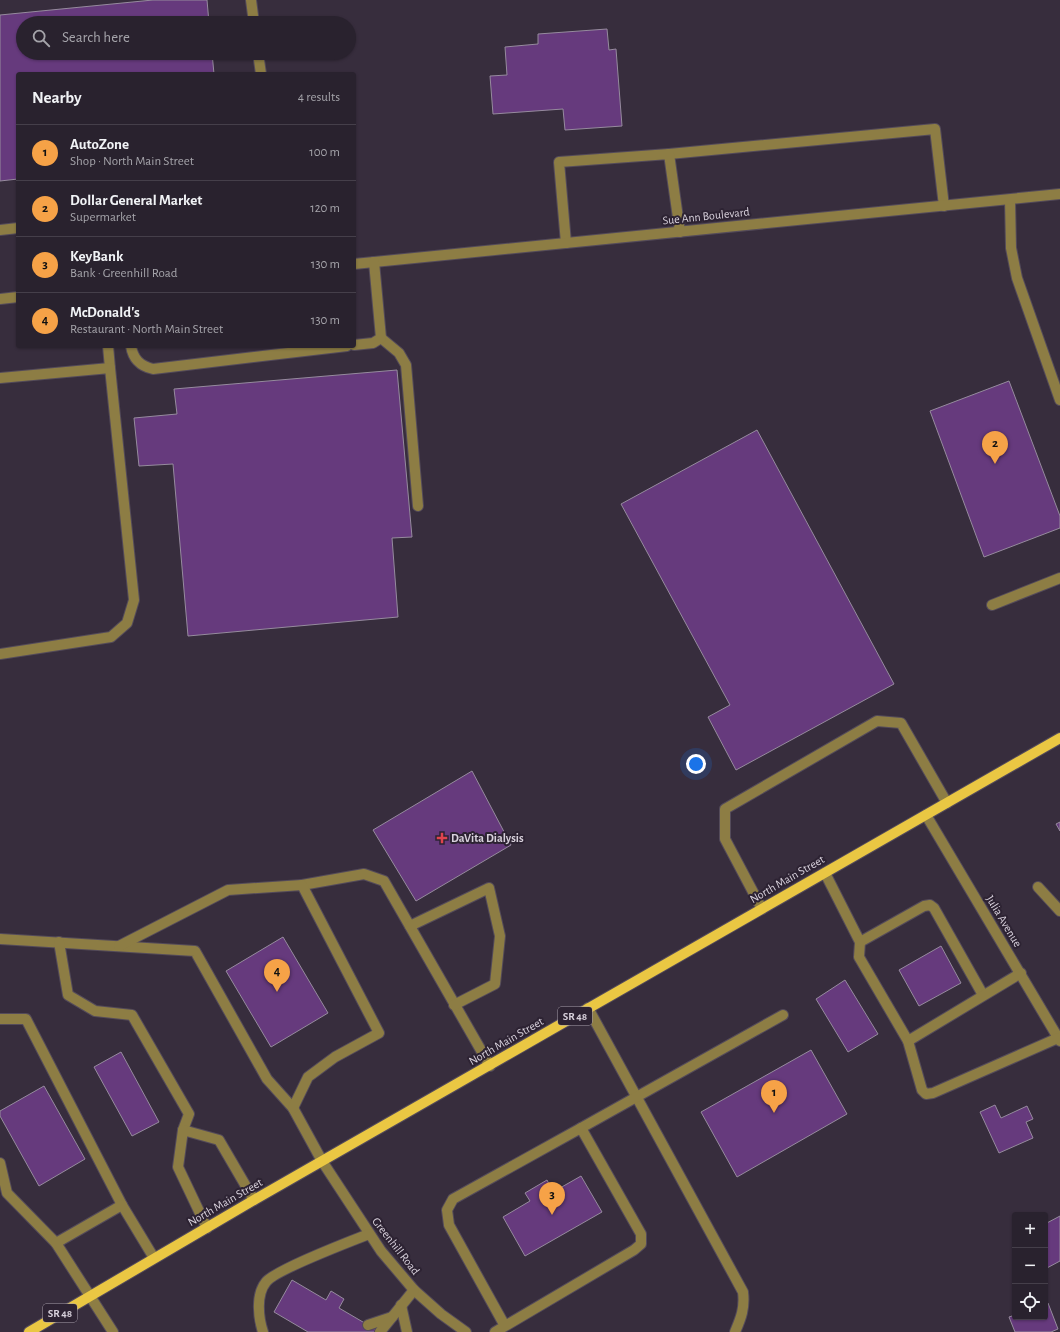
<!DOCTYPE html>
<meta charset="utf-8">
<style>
:root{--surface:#29222e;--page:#312a36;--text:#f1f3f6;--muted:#a5a4aa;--line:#453f4a;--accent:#f6a247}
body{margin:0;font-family:"Alegreya Sans",sans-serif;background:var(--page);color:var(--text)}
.controls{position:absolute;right:12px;bottom:12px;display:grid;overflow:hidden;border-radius:4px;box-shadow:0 1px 3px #0004}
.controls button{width:36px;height:36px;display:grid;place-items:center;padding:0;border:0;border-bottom:1px solid var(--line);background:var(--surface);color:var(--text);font:20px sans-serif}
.you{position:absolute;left:696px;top:764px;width:14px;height:14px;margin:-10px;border:3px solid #fff;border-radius:50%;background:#1a73e8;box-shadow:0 0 0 6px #1a73e833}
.badge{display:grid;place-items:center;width:26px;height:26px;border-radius:50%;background:var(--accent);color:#111;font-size:13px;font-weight:700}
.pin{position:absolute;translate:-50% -33px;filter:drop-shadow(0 1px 2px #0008)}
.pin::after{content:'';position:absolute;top:21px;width:14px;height:12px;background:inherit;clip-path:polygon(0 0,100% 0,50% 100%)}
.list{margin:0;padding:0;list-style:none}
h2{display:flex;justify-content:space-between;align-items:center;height:52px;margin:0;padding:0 16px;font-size:17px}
h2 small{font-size:13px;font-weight:400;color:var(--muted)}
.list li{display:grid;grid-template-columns:26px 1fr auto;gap:12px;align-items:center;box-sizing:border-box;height:56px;padding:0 16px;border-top:1px solid var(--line)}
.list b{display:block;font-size:15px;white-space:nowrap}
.list p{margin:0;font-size:13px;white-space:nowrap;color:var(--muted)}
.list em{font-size:13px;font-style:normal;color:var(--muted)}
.icon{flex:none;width:22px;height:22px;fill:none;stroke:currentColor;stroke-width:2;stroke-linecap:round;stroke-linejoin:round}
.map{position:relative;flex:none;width:1060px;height:1332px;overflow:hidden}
.search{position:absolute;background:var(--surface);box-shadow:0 1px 3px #0004;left:16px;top:16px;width:340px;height:44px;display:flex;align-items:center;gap:10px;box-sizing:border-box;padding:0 14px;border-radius:22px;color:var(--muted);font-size:15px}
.panel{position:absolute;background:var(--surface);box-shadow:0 1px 3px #0004;left:16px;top:72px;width:340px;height:276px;border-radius:4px}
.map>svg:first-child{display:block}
.building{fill:#663a7d;stroke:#968b9e}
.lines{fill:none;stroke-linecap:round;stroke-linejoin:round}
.minor-casing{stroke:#544b5a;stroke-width:12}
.major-casing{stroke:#544b5a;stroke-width:12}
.minor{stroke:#8d7d44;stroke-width:10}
.major{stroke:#eac743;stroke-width:10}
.health-dot{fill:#e0444e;stroke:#2d2333;stroke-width:1.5}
.labels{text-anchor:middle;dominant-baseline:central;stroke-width:4;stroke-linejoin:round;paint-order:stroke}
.shield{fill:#2d2333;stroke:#a59da9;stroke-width:1}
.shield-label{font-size:11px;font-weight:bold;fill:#d8d1dc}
.street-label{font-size:12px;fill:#d8d1dc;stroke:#2d2333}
.poi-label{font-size:12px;font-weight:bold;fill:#d8d1dc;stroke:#2d2333;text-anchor:start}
</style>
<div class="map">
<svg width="1060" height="1332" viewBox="0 0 1060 1332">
<rect width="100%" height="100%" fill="#372d3d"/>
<g class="building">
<path d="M153,0H207L209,23H23V53H212L214,74H18V179L0,181V15Z"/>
<path d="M607,29L609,50L616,49L622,126L565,130L563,109L493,114L490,76L507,75L505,47L538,44V34Z"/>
<path d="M397,370L412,537L392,538L398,617L188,636L173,464L139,466L134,418L177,414L174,389Z"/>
<path d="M1009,381L1060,516V528L984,557L930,411Z"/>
<path d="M757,430L894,684L736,770L708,717L730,705L621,504Z"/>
<path d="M472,771L511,845L416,901L373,830Z"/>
<path d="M1060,822V831L1056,824Z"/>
<path d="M283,937L328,1013L271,1047L226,971Z"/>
<path d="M941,946L961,983L919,1006L899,970Z"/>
<path d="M845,980L878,1034L848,1052L816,999Z"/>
<path d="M811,1050L847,1114L737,1177L701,1112Z"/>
<path d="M121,1052L159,1122L132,1136L94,1067Z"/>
<path d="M44,1086L85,1159L39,1186L0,1116V1111Z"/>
<path d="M995,1105L1001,1118L1027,1106L1033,1119L1026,1122L1033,1138L999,1153L980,1112Z"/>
<path d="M581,1176L602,1212L525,1256L503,1217L530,1201L525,1193L547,1180L553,1192Z"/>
<path d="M1060,1216V1261L1045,1269V1224Z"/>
<path d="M292,1280L326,1300L331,1291L344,1299L339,1308L380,1332H308L274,1312Z"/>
<path d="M1048,1303L1058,1329L1051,1332H1015L1009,1317L1015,1315V1317H1045V1304Z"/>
</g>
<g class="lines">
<defs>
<g id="minor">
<path d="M251,0L254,23"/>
<path d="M258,53L261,74"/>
<path d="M669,154L935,129L944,206"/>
<path d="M1010,200L1011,248L1017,278L1060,400"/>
<path d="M0,230L18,228"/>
<path d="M566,243L559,162L669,154L680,232"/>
<path d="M354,264L1060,194"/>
<path d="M0,299L18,297"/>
<path d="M381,338L399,353L406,365L418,506"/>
<path d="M354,345L373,343L381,338L374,262"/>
<path d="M108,346L110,368"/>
<path d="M131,346C133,359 140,366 153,369L347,346"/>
<path d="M0,378L110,368L134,600L127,623L111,637L0,654"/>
<path d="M992,605L1060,578"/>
<path d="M926,815L1060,1041"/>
<path d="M825,873L860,942L859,957L908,1041L922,1090L926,1094L933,1093L1058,1038"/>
<path d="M302,885L364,874L384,881L490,1066"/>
<path d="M1038,887L1060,911"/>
<path d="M762,909L725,839V809L877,721L901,723L947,803"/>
<path d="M410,926L489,888L500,936L495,984L454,1005"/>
<path d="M0,939L195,951L267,1079L293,1108L322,1161L381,1251L414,1290L441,1314L466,1332"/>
<path d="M59,942L68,995L95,1011L132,1015L189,1114L183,1130"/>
<path d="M860,942L924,906L930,905L934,908L983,995"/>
<path d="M119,946L228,890L302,885L379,1033L335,1057L308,1077L293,1108"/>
<path d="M588,1008L743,1292C745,1308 741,1318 735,1332"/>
<path d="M0,1019H26L122,1205"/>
<path d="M908,1041L1021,973"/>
<path d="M581,1128L783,1015"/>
<path d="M0,1163L7,1193L56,1243"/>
<path d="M207,1228L178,1167L183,1130L219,1140L254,1200"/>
<path d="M401,1305L407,1332"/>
<path d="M368,1325L392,1317"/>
<path d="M113,1332L56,1243L122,1205L154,1258"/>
<path d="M263,1332C258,1317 256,1294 266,1282C275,1270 351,1241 369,1234"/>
<path d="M380,1332L414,1290"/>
<path d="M495,1332L634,1250L641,1244V1234L581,1128L453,1199L447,1210L449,1225L505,1326"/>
</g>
<path id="major" d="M29,1332L254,1200L1060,738"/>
</defs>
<use href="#minor" class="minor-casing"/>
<use href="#major" class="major-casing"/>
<use href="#minor" class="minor"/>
<use href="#major" class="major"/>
</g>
<path class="health-dot" d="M440 832h4v4h4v4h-4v4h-4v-4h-4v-4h4z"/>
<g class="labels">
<g class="shield">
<rect x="558" y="1007" width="34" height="18" rx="3"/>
<rect x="43" y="1304" width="34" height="18" rx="3"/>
</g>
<g class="shield-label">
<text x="575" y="1016">SR 48</text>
<text x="60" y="1313">SR 48</text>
</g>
<g class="street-label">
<text transform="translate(706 216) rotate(-6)">Sue Ann Boulevard</text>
<text transform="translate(787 879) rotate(-30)">North Main Street</text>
<text transform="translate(1004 921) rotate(59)">Julia Avenue</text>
<text transform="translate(506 1041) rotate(-30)">North Main Street</text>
<text transform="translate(225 1202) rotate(-30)">North Main Street</text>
<text transform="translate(396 1246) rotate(52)">Greenhill Road</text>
</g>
<g class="poi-label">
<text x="451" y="838">DaVita Dialysis</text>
</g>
</g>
</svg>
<div class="controls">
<button>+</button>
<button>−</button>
<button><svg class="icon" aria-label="locate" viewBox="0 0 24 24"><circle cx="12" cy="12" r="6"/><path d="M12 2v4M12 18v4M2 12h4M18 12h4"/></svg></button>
</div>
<div class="you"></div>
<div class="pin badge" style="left:774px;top:1113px">1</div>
<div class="pin badge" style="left:995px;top:464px">2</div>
<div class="pin badge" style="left:552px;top:1215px">3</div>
<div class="pin badge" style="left:277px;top:992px">4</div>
<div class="search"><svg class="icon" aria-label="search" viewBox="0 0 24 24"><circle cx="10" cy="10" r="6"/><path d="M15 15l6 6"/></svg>Search here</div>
<section class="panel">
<h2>Nearby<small>4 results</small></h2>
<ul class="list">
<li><span class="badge">1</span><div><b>AutoZone</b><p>Shop · North Main Street</p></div><em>100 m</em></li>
<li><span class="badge">2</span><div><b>Dollar General Market</b><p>Supermarket</p></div><em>120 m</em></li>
<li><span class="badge">3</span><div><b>KeyBank</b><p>Bank · Greenhill Road</p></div><em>130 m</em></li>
<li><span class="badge">4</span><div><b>McDonald's</b><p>Restaurant · North Main Street</p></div><em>130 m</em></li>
</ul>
</section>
</div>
